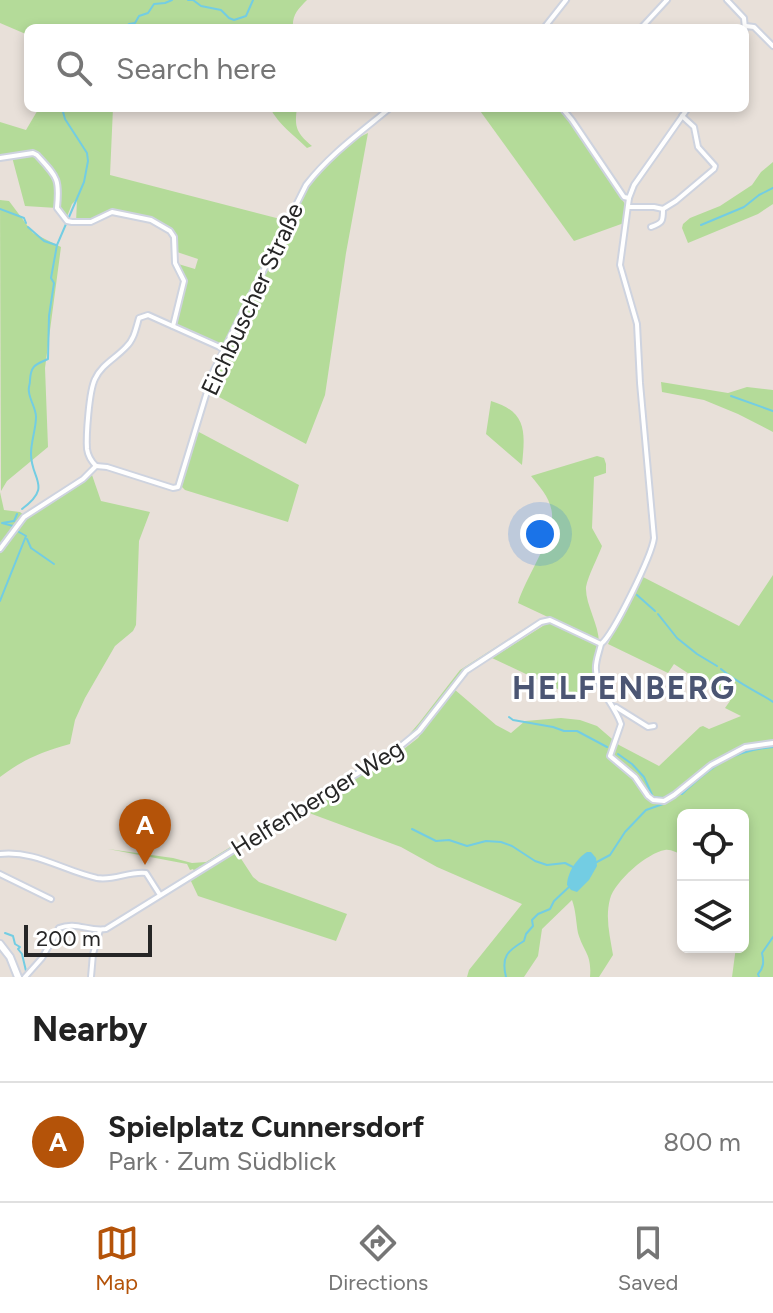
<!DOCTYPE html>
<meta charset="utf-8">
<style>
:root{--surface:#fff;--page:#f6f6f6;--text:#222;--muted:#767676;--line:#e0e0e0;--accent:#b45309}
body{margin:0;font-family:Figtree,sans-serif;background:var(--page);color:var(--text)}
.controls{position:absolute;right:24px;bottom:24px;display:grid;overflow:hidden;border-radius:12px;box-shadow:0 4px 12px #0003}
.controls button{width:72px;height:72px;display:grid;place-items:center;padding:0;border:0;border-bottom:2px solid var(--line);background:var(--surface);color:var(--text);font:40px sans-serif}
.scale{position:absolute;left:24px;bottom:20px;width:128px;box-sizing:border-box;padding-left:8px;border:4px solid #262626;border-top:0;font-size:22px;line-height:28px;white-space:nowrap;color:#262626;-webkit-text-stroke:6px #fff;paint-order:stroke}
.you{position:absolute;left:540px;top:534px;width:28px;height:28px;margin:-20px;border:6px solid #fff;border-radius:50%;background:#1a73e8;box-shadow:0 0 0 12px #1a73e833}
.badge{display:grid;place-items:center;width:52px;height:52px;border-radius:50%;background:var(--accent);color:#fff;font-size:26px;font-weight:700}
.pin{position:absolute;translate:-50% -66px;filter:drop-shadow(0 2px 4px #0008)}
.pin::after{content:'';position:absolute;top:42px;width:28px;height:24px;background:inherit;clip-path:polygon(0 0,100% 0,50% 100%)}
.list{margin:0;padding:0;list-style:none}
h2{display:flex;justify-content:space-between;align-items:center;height:104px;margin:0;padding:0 32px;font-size:34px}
h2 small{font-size:26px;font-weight:400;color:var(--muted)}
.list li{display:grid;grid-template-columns:52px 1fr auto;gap:24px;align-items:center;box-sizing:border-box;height:120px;padding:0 32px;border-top:2px solid var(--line)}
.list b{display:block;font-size:30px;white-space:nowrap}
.list p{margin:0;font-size:26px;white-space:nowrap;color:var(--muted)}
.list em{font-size:26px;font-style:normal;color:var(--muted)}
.icon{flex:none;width:44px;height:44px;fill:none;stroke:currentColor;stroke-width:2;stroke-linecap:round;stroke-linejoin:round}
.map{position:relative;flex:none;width:773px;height:977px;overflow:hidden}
.search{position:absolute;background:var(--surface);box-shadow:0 4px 12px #0003;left:24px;right:24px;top:24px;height:88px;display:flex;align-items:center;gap:20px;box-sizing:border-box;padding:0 28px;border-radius:12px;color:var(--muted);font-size:30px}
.sheet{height:224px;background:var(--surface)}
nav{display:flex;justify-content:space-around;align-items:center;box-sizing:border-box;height:112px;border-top:2px solid var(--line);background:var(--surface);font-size:22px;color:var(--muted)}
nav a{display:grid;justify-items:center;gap:4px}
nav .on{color:var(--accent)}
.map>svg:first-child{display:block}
.green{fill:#b4db99}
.water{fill:#73cde3}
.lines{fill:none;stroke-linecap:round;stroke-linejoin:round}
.stream{stroke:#73cde3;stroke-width:2}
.street-casing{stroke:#ced3df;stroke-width:8}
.secondary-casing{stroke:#ced3df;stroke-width:10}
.street{stroke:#fff;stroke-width:4}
.secondary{stroke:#fff;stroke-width:6}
.labels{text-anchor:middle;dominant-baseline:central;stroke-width:6;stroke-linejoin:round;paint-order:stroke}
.street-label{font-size:24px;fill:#262626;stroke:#fff}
.district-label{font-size:32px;font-weight:bold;letter-spacing:2px;fill:#4b5573;stroke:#fff}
</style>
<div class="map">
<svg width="773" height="977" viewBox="0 0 773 977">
<rect width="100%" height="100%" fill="#e8e0d9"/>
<g class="green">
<path d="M0,0H307C298,9 292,15 293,28H28V35L0,23Z"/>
<path d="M39,108H113L110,175L288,221C308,181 325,153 368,133L346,253L325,395L306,444L208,391L224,352L173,326L184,281L175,263L195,269L198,259L174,251V237L170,231L151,220L112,212L91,222L76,223L77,199L72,204L66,219L57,208L25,206L12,157H3L0,155V122L26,130Z"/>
<path d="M270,108H297C294,128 297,133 312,146L307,148C293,134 279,125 270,108Z"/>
<path d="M478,108H562L618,192L626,206L624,223L574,241Z"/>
<path d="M773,162V204L758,214L688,243L682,228L683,224L690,218L720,206L752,185L761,172Z"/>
<path d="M0,200L9,201L33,233L61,247L45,368L48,447L7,481L1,491Z"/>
<path d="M661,382L728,393L747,387L773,390V432L738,414L704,400L662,392Z"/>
<path d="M491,401C528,412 525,433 522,465L486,434Z"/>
<path d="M197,431L299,485L288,522L185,490L181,486Z"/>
<path d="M597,456L604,458L606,464V473L594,477L592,528L602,546C598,557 588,576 586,587C585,604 599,624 599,643C599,661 590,663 597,686L582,692L568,694L492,658L546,624L550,618L518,603C525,578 554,538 552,514C551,499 540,487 531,476Z"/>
<path d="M92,475L101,501L150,512L139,541L136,625L133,631L115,646L85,698L75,720L70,744C39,753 26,758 0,777V492L4,510L20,512L27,518Z"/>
<path d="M773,575V977H732L736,947H743V815H683V855C677,853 671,849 665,850C647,853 615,881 610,899C605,918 610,936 613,955L599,977H590C592,954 584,953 578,933C576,922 576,911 572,900L542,929L538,956L524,977H467L469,970L522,904L437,867L401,847L301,810L400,752L418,738L454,689L496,725L511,733L525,721L561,718L580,720L597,726L619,745L659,766L700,727L703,726L709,729L741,716L725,708L730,701L674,664L668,673L608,644L641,576L739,626Z"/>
<path d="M538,620L539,621L462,672L417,731L406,742L357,770L202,867L200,866L195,872L193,869L190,870L187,864L108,849L173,858L192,863L206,862L398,744L407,737L419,723L460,670Z"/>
<path d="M236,851L253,877L259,882L347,914L336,941L198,896L190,879Z"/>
</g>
<path class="water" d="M587,852H591L596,858L597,866L589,880L577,892L571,890L567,885C567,873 577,858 587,852Z"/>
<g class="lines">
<g class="stream">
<path d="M188,0H193L201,6L221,10L229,18L234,20L246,16L253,0"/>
<path d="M125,28L129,24L135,23L139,16L148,13L154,4L165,3L172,0"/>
<path d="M0,209L24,218L26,223"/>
<path d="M701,225L744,207L759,195L773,188"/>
<path d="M28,227L44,241L56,245"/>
<path d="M731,396L773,411"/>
<path d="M22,509C53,486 31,480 31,454C31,441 36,429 36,417C36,408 30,401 29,392C28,387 30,386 30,380C31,365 35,365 48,359L49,316L54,283L51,278L57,245L84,182L88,161L87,153L65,119L62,108"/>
<path d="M13,526L2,523L14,521L17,514"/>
<path d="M27,539L31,548L54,564"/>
<path d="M637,595L655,611"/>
<path d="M0,601L26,536L19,532"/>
<path d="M658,614L677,638L697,654L717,666"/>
<path d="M721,669C737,683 755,690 773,702"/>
<path d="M509,717L513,720L553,727L564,731H577L607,747"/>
<path d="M618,754L632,764L644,777L653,797L664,798"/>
<path d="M412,829L436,841L449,840L467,846L486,841L501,842L512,846L535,861L547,865L565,863L575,868"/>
<path d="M595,863L610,855L625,832L646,810L663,804L664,798L675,791L682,794C712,766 731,751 773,747"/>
<path d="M5,933L13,936L15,944L20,947L18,949L22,954L26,971"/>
<path d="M506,977C501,957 507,951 524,941L526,934L533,926L532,920L538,914L550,909L554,901L570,886"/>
<path d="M759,977L758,974C764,967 764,962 762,953L773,937"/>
</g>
<defs>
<g id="street">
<path d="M727,0L744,18L745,29"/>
<path d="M746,26L754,27L773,46"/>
<path d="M544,28L566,0"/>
<path d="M641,28L667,0"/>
<path d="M562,108L572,120L624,197L629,198"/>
<path d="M688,108L634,185L629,198L620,265L637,324L640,383L654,538C652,555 613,635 601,644C599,653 595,662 596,670C597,690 615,705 621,724L610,756L635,777L648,796L653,800L664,801L674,795L711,765L745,747L773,743"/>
<path d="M0,158L33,153L37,155C57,177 60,178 57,208L67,221L72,222H91L112,212L151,220L170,231L174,237L175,263L184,281L173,326"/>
<path d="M629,207H654L663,209L676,201L714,169L715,166L698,147L694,127L682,116"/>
<path d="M651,227C663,223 663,221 663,209"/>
<path d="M96,466L107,467L173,488L178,487L213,372L306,185C329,155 361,132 390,108"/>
<path d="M96,466C91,461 88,456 87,449C86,436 89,391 95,379C101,365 116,358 126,347C134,340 136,328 139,318L148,315L224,349"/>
<path d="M0,549L24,517L83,479L96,466"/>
<path d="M616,707L648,727L654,726"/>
<path d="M0,854C35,850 64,871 97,878C114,881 129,871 146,873L160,895"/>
<path d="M0,874L51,899"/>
<path d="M25,977L42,958L59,928C76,921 89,932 106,929L397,749L419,731L466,671L541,622L550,620L601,644"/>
<path d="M91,977L93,954L100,930"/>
</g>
<path id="secondary" d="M0,944L10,957L18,977"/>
</defs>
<use href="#street" class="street-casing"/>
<use href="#secondary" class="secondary-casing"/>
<use href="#street" class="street"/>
<use href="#secondary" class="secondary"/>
</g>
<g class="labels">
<g class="street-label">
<text transform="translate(252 299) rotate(-65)">Eichbuscher Straße</text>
<text transform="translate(317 798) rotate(-32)">Helfenberger Weg</text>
</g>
<g class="district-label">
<text x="624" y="688">HELFENBERG</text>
</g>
</g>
</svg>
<div class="controls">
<button><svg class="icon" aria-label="locate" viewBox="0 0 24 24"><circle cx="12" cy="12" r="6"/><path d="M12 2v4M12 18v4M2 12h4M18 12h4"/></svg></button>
<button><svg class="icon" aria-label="layers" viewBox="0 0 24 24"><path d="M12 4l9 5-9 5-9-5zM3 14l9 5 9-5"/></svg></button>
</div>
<div class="scale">200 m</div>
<div class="you"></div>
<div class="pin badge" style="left:145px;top:865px">A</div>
<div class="search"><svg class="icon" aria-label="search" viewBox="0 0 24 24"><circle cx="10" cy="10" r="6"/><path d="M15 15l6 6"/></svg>Search here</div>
</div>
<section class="sheet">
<h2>Nearby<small></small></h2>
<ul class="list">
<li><span class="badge">A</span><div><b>Spielplatz Cunnersdorf</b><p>Park · Zum Südblick</p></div><em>800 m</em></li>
</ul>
</section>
<nav>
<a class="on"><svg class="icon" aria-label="map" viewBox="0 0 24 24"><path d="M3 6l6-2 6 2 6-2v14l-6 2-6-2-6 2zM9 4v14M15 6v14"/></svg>Map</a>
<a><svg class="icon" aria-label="directions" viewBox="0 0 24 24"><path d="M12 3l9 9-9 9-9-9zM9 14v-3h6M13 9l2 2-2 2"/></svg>Directions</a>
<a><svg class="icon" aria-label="saved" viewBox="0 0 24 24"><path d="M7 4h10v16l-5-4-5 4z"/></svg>Saved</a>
</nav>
